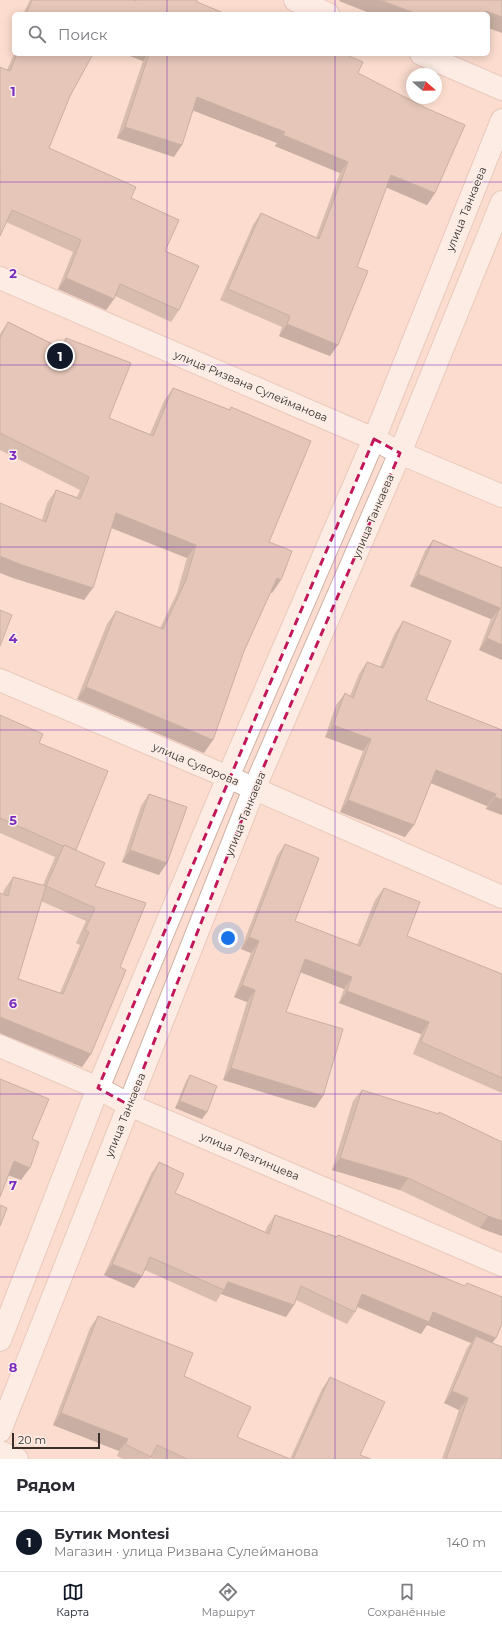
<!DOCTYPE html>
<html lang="ru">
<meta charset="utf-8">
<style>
:root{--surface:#fff;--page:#f2f2f3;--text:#2b2b33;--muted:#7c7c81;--line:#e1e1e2;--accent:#111827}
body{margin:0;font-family:Montserrat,sans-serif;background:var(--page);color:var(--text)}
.compass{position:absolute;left:406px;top:68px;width:36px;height:36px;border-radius:50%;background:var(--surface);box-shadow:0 2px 10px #0003;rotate:110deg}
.scale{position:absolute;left:12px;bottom:10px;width:88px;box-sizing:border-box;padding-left:4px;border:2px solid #3a2f29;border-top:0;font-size:11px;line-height:14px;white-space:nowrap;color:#3a2f29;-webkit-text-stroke:3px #fbeee8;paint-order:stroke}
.you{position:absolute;left:228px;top:938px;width:14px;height:14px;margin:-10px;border:3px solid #fff;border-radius:50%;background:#1a73e8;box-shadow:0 0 0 6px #1a73e833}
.badge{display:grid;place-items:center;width:26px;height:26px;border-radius:50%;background:var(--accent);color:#fff;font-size:13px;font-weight:700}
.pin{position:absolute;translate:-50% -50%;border:2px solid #fff;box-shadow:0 1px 4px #0006}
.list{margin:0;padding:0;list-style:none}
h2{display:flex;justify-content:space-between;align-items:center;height:52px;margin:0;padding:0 16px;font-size:17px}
h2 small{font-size:13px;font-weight:400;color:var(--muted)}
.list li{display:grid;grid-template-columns:26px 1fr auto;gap:12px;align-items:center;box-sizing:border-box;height:60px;padding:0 16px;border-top:1px solid var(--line)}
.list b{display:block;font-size:15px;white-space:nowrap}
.list p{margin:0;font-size:13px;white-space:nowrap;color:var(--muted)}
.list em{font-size:13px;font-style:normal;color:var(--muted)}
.icon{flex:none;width:22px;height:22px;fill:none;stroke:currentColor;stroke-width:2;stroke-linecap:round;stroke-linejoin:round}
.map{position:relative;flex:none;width:502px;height:1459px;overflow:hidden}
.search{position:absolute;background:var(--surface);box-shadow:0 2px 10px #0003;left:12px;right:12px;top:12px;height:44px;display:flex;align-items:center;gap:10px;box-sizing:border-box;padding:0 14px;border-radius:6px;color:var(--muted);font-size:15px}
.sheet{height:112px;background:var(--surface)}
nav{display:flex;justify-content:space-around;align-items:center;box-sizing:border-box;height:56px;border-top:1px solid var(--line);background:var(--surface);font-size:11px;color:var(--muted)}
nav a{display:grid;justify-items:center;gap:2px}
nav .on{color:var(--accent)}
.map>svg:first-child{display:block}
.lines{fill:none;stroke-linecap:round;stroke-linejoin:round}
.street-casing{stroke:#d0b2a4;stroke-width:24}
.secondary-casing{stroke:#d0b2a4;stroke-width:24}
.street{stroke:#fff;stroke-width:22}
.secondary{stroke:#fff;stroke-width:22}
.wall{fill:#ad9488;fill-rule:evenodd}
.shaded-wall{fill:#8d786f}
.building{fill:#c9ac9e;stroke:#8d786f;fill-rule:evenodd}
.marked{fill:none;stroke:#c2185b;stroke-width:3;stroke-dasharray:8 5;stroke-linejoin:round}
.grid{fill:none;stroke:#7b2cbf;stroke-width:1;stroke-opacity:0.55}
.labels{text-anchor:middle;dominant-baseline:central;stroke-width:3;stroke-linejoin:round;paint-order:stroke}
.street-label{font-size:11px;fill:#3a2f29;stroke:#fbeee8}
.grid-label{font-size:13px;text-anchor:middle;font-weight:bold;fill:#7b2cbf;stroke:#fbeee8;stroke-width:3;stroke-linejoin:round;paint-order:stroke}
</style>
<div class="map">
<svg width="502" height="1459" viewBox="0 0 502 1459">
<rect width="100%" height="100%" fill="#fbdcce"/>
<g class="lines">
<defs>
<g id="street">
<path d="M295,0L328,14"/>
<path d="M421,54L502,89"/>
<path d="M0,278L374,439L400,453L502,496"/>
<path d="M0,680L228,777L502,897"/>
<path d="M0,1046L98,1088L129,1105L502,1265"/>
<path d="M0,1452L17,1459"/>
</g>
<g id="secondary">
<path d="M0,1340L98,1088L228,777L374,439L502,120"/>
<path d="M0,1431L254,789L400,453L502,202"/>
</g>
</defs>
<use href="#street" class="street-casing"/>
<use href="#secondary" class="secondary-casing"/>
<use href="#street" class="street"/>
<use href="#secondary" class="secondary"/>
</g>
<g class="wall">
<path d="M30,0H197V2L226,14H23Z"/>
<path d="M14,54H93L70,96L49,148L131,198L165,251L179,310L171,322L115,296L114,299L106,310L58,289L73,252L6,222L7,70Z"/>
<path d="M125,54H344L358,73L435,193L427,205L386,187L357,267L330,356L279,336L282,327L220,300L253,225L261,213L316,238L340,173L275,146L277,143L193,110L174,157L117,138L143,61Z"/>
<path d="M8,322L60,347L66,338L109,418L150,434L164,401L173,388L229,410L231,407L269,542L272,593L270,592L244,651L204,753L77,699L107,624L116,611L160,628L177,593L187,558L111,528L84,600L13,578L42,520L47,503L56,490L77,497L80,490L0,450V334Z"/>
<path d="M433,540L502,568V660L479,650L491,619L410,586L425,551Z"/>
<path d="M403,621L426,700L502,730V815L486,809L487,806L431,783L405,837L340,812L363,751L325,737L336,705L345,693L350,696L359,674L367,662L380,667L395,633Z"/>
<path d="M0,715L39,743L76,850L95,886L120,967L91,1054L82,1067L0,1033L3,894L4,890L13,877L43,885L55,857L0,833ZM41,901L86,921L76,943L80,945L60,993L18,979Z"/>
<path d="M149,794L159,875L122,862L141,806Z"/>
<path d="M285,844L295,921L357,945L375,900L384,888L407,936L502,974V1093L413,1054L421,1034L339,1003L344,989L301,972L286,1012L323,1096L315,1108L223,1080L247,1002L234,997L251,953L241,949L277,856Z"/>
<path d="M190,1075L207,1112L202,1119L175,1108L186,1081Z"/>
<path d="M362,1090L438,1114L439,1112L502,1142V1236L480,1228L400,1190L332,1170L353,1101Z"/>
<path d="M159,1162L175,1193L265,1232L267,1227L275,1215L336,1237L338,1235L464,1286L467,1283L492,1343L502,1445V1459H442L459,1410L444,1403L467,1348L471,1343L427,1325L421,1334L357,1307L355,1312L347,1324L296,1300L294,1305L286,1317L221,1294L216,1302L145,1270L142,1276L134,1288L104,1275L151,1174Z"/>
<path d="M98,1316L184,1376L237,1437L290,1459L322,1389L330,1377L360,1455L371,1459H153L151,1458L150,1459H123L117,1456L119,1451L53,1425L90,1328Z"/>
</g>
<g class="shaded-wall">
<path d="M340,0H380L417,14H372L339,1Z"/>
<path d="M486,11L502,17V33L488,28V14H484Z"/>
<path d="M125,54H147L143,61Z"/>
<path d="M460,54H466L465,56Z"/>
<path d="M197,97L285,132L277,143L189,109Z"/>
<path d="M125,127L182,145L174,157L117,138Z"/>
<path d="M283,135L348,162L340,173L275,146Z"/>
<path d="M391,175L435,193L427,205L383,186Z"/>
<path d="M66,278L114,299L106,310L58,289Z"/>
<path d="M287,324L338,345L330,356L279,336Z"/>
<path d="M116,513L196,545L187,558L107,526Z"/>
<path d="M0,556L93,588L84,600L13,578L0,573Z"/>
<path d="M418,574L500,608L491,619L410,586Z"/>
<path d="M277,578L281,580L272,593L268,591Z"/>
<path d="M487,638L502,645V660L479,650Z"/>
<path d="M86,687L213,740L204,753L77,699Z"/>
<path d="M333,725L371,739L363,751L325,737Z"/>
<path d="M436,770L496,794L487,806L428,782Z"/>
<path d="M495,797L502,800V815L486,809Z"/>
<path d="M348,800L414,825L405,837L340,812Z"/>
<path d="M130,850L167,863L159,875L122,862Z"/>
<path d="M249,937L259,941L251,953L241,949Z"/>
<path d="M305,959L352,977L344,989L297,971Z"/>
<path d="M242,985L255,990L247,1002L234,997Z"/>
<path d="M347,991L429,1022L421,1034L339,1003Z"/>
<path d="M0,1017L91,1054L82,1067L0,1033Z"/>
<path d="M231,1068L323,1096L315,1108L223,1080Z"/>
<path d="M180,1101L207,1112L202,1119L175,1108Z"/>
<path d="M340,1158L408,1178L400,1190L332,1170Z"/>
<path d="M14,1161L30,1168L21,1180L5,1174Z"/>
<path d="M488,1216L502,1221V1236L480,1228Z"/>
<path d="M112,1264L142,1276L134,1288L104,1275Z"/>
<path d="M228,1282L294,1305L286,1317L221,1294L224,1290Z"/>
<path d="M362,1294L433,1312L496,1338L488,1349L476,1336L471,1343L427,1325L421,1334L354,1305Z"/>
<path d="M452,1391L468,1398L459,1410L444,1403Z"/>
<path d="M61,1413L128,1439L119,1451L53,1425Z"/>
</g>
<g class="building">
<path d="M32,0H134L136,1V0H197V2L226,14H26Z"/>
<path d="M380,0H502V17L486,11L485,14H417Z"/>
<path d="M17,54H93L70,96L49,148L136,187L131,198L179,220L165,251L199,266L179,310L120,284L114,299L66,278L81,240L12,210L0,236V173L1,171H0V67L10,71Z"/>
<path d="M149,54H344L363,62L358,73L428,109L465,125L435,193L391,175L357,267L368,271L338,345L287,324L290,316L228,289L261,213L319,239L348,162L283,135L285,132L197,97L182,145L125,127Z"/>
<path d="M8,322L62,349L66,338L131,363L109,418L153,436L173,388L230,410L231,407L311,441L269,542L292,551L281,580L277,578L244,651L213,740L86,687L116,611L163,629L186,580L196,545L116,513L93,588L22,565L0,556V503L46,522L56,490L80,499L89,477L0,433V338Z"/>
<path d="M433,540L502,568V645L487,638L500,608L418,574Z"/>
<path d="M0,610L12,615L0,646Z"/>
<path d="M403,621L451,641L426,700L502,730V800L495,797L496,794L436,770L414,825L348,800L371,739L333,725L345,693L353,698L367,662L383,668Z"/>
<path d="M0,715L43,734L39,743L108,771L76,850L64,845L63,846L0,818Z"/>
<path d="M149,794L187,807L167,863L130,850Z"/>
<path d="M285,844L319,858L295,921L360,946L384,888L420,902L407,936L502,974V1078L421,1042L429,1022L347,991L352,977L305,959L286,1012L343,1029L323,1096L231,1068L255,990L242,985L259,941L249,937Z"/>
<path d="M64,845L105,863L95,886L146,903L120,967L126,970L91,1054L0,1017V893L8,896L13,877L46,886ZM46,886L95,908L85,930L89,932L63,994L18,979Z"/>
<path d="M190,1075L217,1086L207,1112L180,1101Z"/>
<path d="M0,1079L49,1099L32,1139L39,1142L30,1168L14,1161L0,1197Z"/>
<path d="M362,1090L439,1114V1112L502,1142V1221L488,1216L408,1178L340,1158Z"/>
<path d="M159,1162L184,1174L175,1193L269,1234L275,1215L337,1237L338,1235L465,1286L467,1283L502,1297V1324L496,1338L433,1312L429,1322L362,1294L355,1312L301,1286L294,1305L228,1282L224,1290L150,1257L142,1276L112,1264Z"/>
<path d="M0,1205L7,1208L0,1226Z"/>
<path d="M98,1316L193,1353L184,1376L251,1407L237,1437L290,1459H187L157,1445L151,1457L125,1444L128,1439L61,1413Z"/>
<path d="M476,1336L502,1347V1459H446L468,1398L452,1391Z"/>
<path d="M330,1377L385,1402L360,1455L371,1459H293Z"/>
</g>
<path d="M0 0H502V1459H0ZM374,439L400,453L254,789L129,1105L98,1088Z" fill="#fbdcce" fill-opacity=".55" fill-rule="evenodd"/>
<path class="marked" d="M374,439L400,453L254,789L129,1105L98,1088Z"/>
<path class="grid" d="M167,0V14M335,0V14M167,54V1459M335,54V1459M0,182H502M0,365H502M0,547H502M0,730H502M0,912H502M0,1094H502M0,1277H502"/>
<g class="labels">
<g class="street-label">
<text transform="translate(466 209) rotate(-68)">улица Танкаева</text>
<text transform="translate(251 386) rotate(23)">улица Ризвана Сулейманова</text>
<text transform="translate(373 516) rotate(-67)">улица Танкаева</text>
<text transform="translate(196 764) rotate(23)">улица Суворова</text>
<text transform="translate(245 814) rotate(-68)">улица Танкаева</text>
<text transform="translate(125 1115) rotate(-68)">улица Танкаева</text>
<text transform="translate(250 1156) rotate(23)">улица Лезгинцева</text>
</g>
</g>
<g class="grid-label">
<text x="13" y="96">1</text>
<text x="13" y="278">2</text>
<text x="13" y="460">3</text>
<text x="13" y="643">4</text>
<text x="13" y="825">5</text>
<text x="13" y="1008">6</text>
<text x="13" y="1190">7</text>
<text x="13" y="1372">8</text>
</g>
</svg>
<svg class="compass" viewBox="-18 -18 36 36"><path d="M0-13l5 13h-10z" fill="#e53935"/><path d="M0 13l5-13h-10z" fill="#7c7c81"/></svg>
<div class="scale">20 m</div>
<div class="you"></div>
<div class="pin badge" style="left:60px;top:356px">1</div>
<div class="search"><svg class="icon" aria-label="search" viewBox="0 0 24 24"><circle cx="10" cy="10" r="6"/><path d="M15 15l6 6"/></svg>Поиск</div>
</div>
<section class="sheet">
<h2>Рядом<small></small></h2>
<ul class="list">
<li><span class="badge">1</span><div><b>Бутик Montesi</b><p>Магазин · улица Ризвана Сулейманова</p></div><em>140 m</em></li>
</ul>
</section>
<nav>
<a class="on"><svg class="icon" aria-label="map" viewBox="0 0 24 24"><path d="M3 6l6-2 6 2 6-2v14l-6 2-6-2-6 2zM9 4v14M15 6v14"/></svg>Карта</a>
<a><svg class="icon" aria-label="directions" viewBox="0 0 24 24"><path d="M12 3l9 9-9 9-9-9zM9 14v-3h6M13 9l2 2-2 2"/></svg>Маршрут</a>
<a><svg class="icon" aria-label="saved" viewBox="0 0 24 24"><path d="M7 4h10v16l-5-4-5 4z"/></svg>Сохранённые</a>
</nav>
